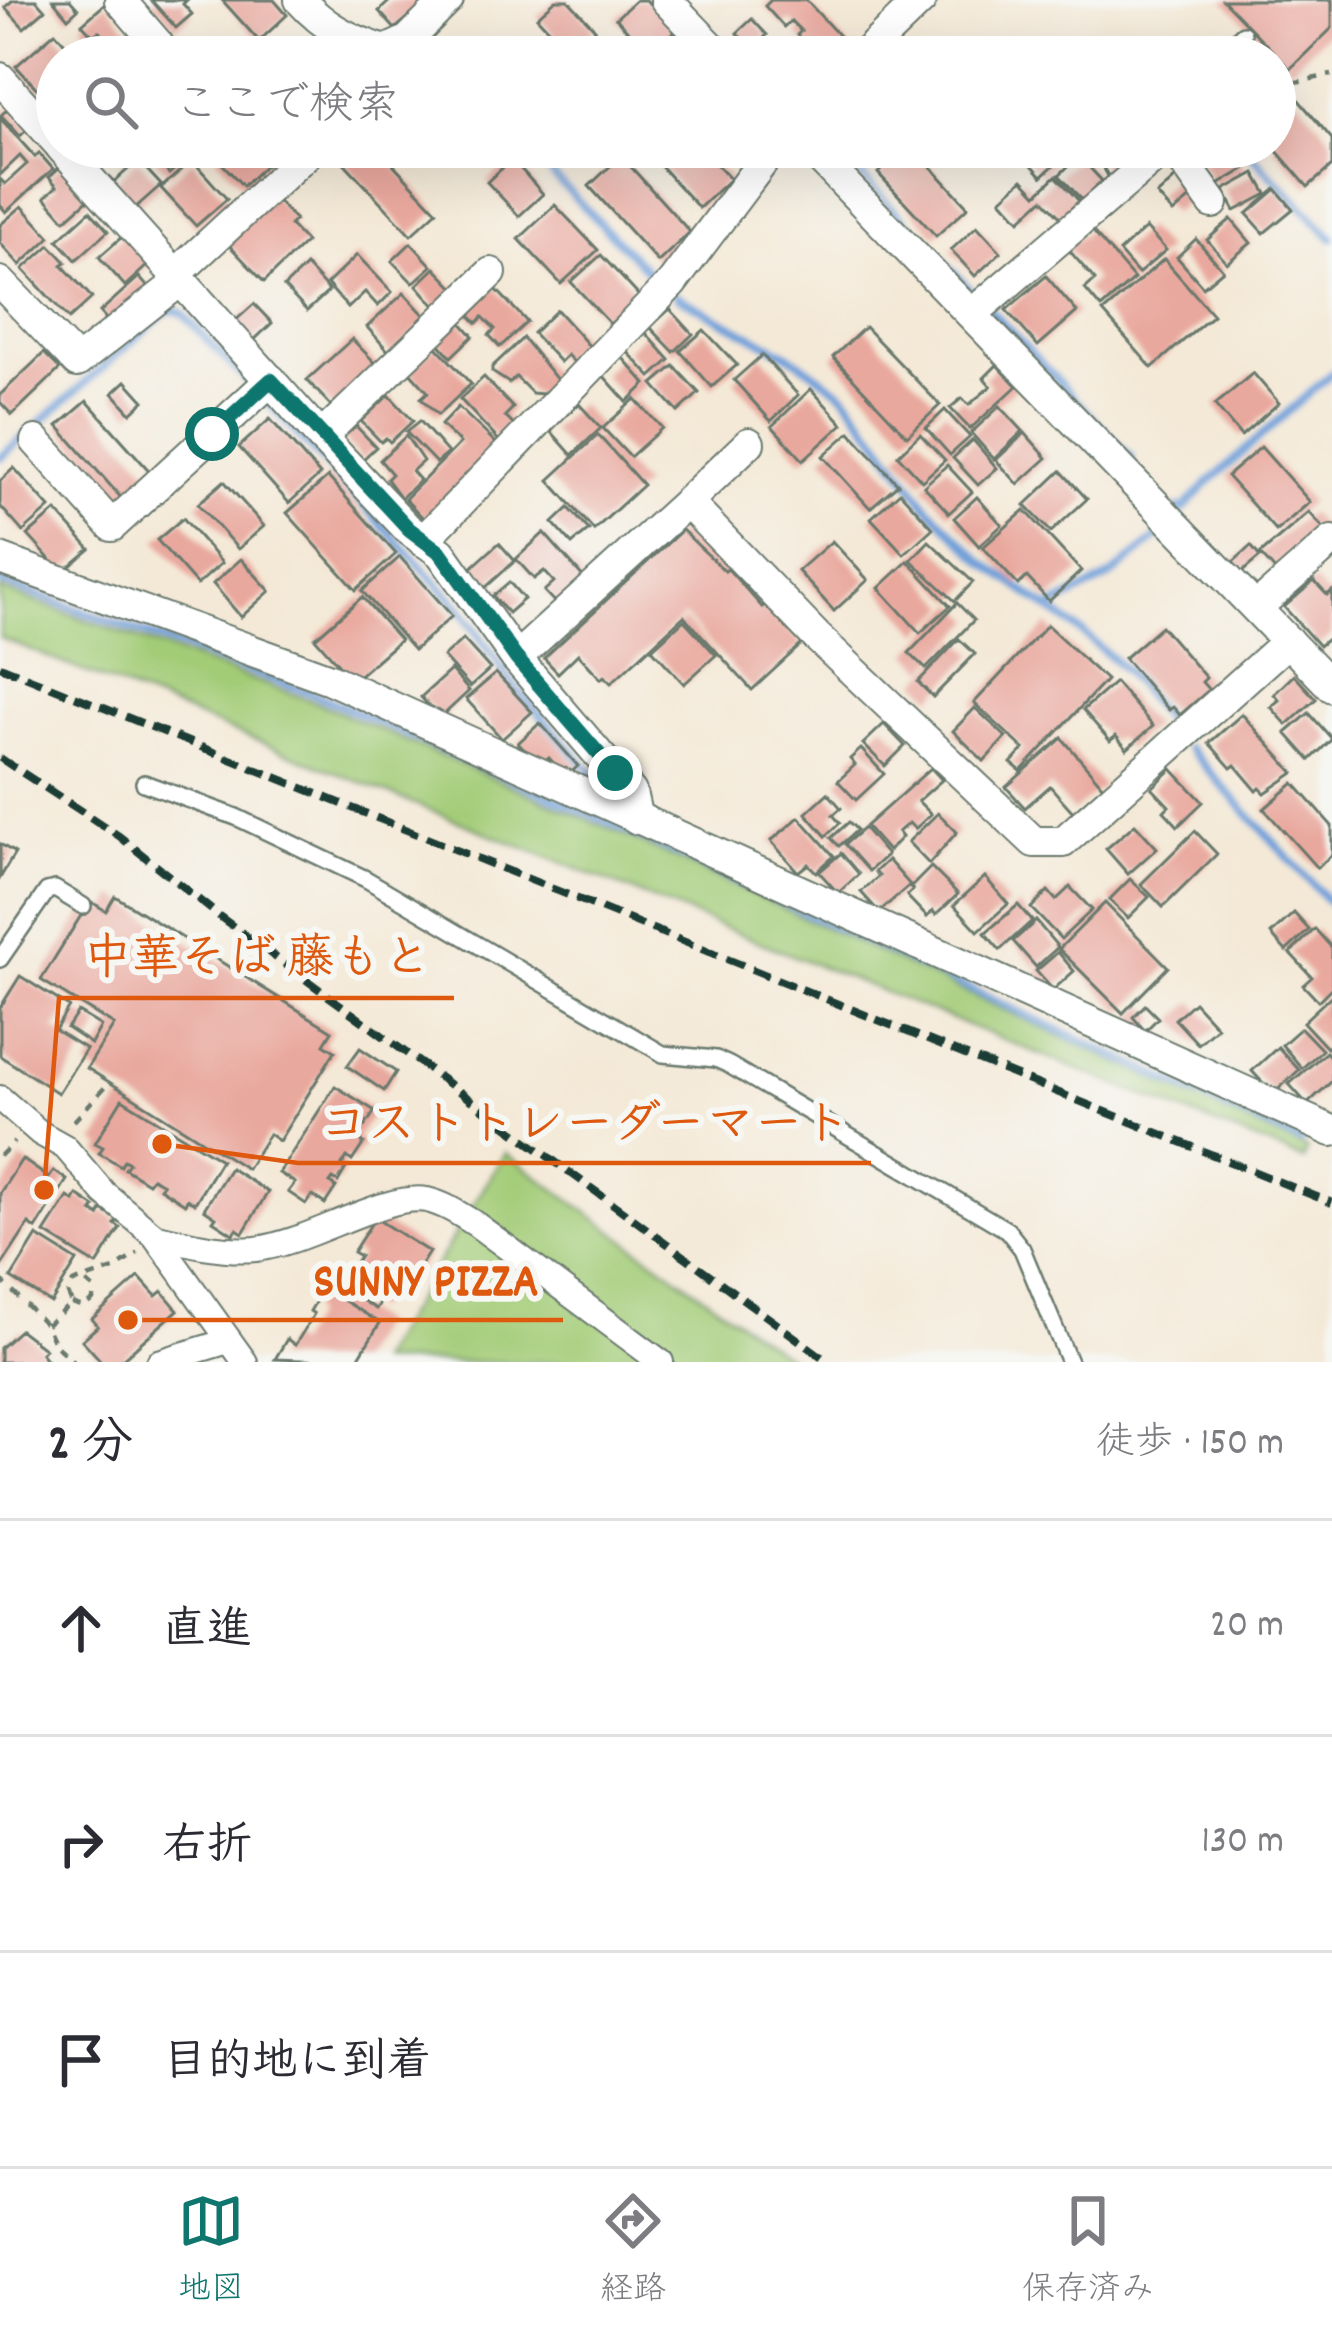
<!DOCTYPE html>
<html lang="ja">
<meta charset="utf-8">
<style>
:root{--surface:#fff;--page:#f7f7f7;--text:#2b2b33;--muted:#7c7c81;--line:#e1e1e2;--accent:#0f766e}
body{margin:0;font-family:Dekko,"Klee One",sans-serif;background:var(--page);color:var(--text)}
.stop{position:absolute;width:36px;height:36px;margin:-27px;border:9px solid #0f766e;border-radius:50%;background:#fff}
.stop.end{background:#0f766e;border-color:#fff;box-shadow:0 3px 12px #0008}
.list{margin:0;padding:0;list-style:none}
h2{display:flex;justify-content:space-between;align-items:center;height:156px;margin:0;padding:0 48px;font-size:51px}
h2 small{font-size:39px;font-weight:400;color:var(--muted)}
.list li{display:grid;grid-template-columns:78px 1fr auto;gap:36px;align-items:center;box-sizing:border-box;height:216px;padding:0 48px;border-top:3px solid var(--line)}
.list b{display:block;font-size:45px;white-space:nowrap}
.list em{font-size:39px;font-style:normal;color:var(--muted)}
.icon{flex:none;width:66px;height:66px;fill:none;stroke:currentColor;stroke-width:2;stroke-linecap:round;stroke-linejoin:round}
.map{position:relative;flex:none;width:1332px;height:1362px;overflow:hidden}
.search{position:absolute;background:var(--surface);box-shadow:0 12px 48px #0002;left:36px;right:36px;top:36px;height:132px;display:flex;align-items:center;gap:30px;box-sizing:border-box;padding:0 42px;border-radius:66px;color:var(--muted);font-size:45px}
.sheet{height:804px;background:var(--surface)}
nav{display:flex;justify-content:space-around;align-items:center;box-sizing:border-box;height:168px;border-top:3px solid var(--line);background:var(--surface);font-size:33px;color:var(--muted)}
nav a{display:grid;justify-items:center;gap:6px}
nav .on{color:var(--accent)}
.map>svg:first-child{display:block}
.green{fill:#a3cc77;stroke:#618456;stroke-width:3}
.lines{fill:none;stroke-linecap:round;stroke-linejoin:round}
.stream{stroke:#70a0da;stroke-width:8}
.building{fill:#e9a89e}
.service-casing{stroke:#6a796d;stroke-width:20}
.pedestrian-casing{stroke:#6a796d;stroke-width:28}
.minor-casing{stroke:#6a796d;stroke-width:34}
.path{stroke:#6a796d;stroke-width:4.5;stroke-dasharray:9 9;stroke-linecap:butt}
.service{stroke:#fff;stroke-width:15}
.pedestrian{stroke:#fff;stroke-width:24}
.minor{stroke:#fff;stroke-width:30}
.rail{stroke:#1f3d34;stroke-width:8;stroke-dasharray:18 9;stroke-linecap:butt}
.route{stroke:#0f766e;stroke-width:15}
.leader{fill:none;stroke:#de580e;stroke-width:4.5}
.callout-dot{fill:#de580e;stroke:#f6f6f2;stroke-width:4.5}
.callout-label{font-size:48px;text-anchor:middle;font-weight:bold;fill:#de580e;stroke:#f6f6f2;stroke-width:12;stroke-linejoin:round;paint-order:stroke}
</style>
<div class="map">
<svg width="1332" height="1362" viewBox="0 0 1332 1362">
<rect width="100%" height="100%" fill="#f6f6f2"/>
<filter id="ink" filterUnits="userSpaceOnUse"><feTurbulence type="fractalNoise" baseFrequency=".00833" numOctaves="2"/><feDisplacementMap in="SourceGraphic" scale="24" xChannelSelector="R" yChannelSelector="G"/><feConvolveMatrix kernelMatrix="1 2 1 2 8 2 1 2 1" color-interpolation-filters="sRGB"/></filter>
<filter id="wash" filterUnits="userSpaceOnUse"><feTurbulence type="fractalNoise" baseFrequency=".004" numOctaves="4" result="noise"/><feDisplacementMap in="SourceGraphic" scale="48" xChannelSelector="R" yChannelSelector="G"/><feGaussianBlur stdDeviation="2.7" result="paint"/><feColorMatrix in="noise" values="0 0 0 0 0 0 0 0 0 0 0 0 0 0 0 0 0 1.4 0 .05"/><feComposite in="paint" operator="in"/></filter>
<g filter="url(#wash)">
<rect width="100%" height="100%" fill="#f4e9d7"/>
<g class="green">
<path d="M0,589L318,703L599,824L1307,1149L1304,1160L0,638Z"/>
<path d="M505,1153L795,1362H377Z"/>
</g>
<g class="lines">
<g class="stream">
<path d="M525,147L660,284"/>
<path d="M834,147L978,298"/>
<path d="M1244,147L1332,238"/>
<path d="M676,296L792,357L845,395L928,507L983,562L1083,633L1125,670L1171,727"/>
<path d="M988,308L1131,458"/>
<path d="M263,398L460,608L515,687L606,788"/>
<path d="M0,458L168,310L181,312L252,387"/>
<path d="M1179,508L1182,511L1206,485L1332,373"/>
<path d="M0,582L319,696L600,818L1301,1142"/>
<path d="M1048,609L1111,576L1161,534"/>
<path d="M1188,748L1332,906"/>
</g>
</g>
<g id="blocks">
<g class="building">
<path d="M13,0H36L45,10L24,28L5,7Z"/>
<path d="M53,0H70L78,9L68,18Z"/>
<path d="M151,0H187L183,4L192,14L176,28Z"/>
<path d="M222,0H274L287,15L259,41Z"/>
<path d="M391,0H429L395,29L379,11Z"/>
<path d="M556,0H568L595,29L578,45L570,37L562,44L537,17Z"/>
<path d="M636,0H646L675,31L649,55L616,18Z"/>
<path d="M771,0H806L852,50L845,57H810L804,51L808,47L797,35L801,31L791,21L784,27L765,6Z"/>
<path d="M1223,0H1332V28L1290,69Z"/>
<path d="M106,3L134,35L117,50L99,31L93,36L82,24Z"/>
<path d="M752,19L767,35L752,49L737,33Z"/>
<path d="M55,32L77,57H57V77L40,92L16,66Z"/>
<path d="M1297,98L1332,139V166L1308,187L1275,149V117Z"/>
<path d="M10,107L29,128L20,136L1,115Z"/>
<path d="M0,118L35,157L39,153L53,169L6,212L0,205V179L5,184L27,164L20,156L0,175Z"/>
<path d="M109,147H144L125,164Z"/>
<path d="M150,147H177L187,158L169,174L147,150Z"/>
<path d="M227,147H285L243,186L216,157Z"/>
<path d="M343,147H377L437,211L411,235L336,154Z"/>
<path d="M643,147H700L730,179L699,208Z"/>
<path d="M906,147H913L968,207L936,236L878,173Z"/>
<path d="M1031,147H1037L1054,165L1042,176L1023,155Z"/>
<path d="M1101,147H1135L1141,158L1108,176L1094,151Z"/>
<path d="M1225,147H1231L1245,169L1215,187L1200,162Z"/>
<path d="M621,156L690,232L658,262L589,186Z"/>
<path d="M1079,156L1102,181L1082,200L1059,175Z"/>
<path d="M512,159L543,194L519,216L487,182Z"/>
<path d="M138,160L161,185L135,208L112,184Z"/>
<path d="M192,160L227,199L196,226L161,188Z"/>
<path d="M61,166L90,198L65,220L45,197L57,186L49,177Z"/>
<path d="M1183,172L1199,191L1173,213L1157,195Z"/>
<path d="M1255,173L1267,194L1235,211L1224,190Z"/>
<path d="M1056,176L1079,201L1061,218L1043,199L1020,220L1001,199L1023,179L1037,194Z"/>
<path d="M1276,189L1293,209L1264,233L1247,214Z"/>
<path d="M270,193L295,220L290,225L306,242L264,282L225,241Z"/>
<path d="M555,205L598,250L561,284L519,239Z"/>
<path d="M22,206L50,237L20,265L0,243V225Z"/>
<path d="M90,211L108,231L76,260L58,240Z"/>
<path d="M1231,219L1251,243L1227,263L1207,240Z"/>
<path d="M977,226L1001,252L975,276L951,250Z"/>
<path d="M1090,228L1134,279L1101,308L1085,289L1095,280L1067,248Z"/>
<path d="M1146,228L1166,250L1138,274L1119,252Z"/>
<path d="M124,235L150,263L125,286L99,257Z"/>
<path d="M1196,239L1223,270L1203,287L1177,257Z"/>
<path d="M411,243L432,266L413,283L392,261Z"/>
<path d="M50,245L66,262L62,265L92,298L69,319L23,269Z"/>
<path d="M357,255L392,292L378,306L365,292L348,308L327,284Z"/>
<path d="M601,255L640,297L610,324L571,282Z"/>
<path d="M1164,259L1213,315L1152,368L1103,312Z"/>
<path d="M306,266L329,291L307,311L284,287Z"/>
<path d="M435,268L457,291L438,309L417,285Z"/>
<path d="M1046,276L1077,312L1038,346L1006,310Z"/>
<path d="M139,277L153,293L114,328L100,312Z"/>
<path d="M493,286L527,322L500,347L489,335L495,329L483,317L477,323L466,311Z"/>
<path d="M404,293L428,319L391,354L367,327Z"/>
<path d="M254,304L272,323L252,342L234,322Z"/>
<path d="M670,309L693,334L674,352L650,327Z"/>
<path d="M557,310L591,348L575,363L567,355L560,362L533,333Z"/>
<path d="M459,320L473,336L451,357L437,341Z"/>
<path d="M865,327L940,405L907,436L833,357Z"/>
<path d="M704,330L737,365L712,387L680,351Z"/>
<path d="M645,332L670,360L651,377L626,350Z"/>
<path d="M523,338L558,381L543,394L532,393L516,377L509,383L492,372V367Z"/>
<path d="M352,339L379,367L334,409L307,380Z"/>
<path d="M436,346L471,384L438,415L421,398L428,392L409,371Z"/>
<path d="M44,353L60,369L12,415L0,402V395Z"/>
<path d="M762,355L798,395L771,421L734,380Z"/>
<path d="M621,356L646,384L627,402L602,374Z"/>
<path d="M997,365L1017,386L970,429L950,408L962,398L969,405L991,386L984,378Z"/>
<path d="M674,366L699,393L678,412L653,384Z"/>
<path d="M1253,373L1279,403L1241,436L1215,405Z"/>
<path d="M484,377L513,408L505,416L518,430L502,444L460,399Z"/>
<path d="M126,381L144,401L131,413L113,393Z"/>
<path d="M811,389L843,424L803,460L772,426Z"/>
<path d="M389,395L413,421L390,442L386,438L381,442L361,421Z"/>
<path d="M635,399L662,428L630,457L603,428Z"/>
<path d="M87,401L153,475L124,501L58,426Z"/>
<path d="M579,404L601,428L572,455L550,430Z"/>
<path d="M1000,406L1023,431L994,459L971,433Z"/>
<path d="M458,407L498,445L425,520L405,499L460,443L441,425Z"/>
<path d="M945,410L970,437L950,455L926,428Z"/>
<path d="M270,419L320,475L289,503L239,447Z"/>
<path d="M420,421L448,453L436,463L406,432Z"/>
<path d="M356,426L376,447L362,460L342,438Z"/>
<path d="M850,432L898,484L870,508L823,456Z"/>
<path d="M1025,433L1047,458L1018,484L996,460Z"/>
<path d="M920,434L945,460L922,481L898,455Z"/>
<path d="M598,435L643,485L594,530L549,480Z"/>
<path d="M406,436L423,461L412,471L420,480L401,498L387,479L392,474L380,460Z"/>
<path d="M973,440L997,468L978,485L953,458Z"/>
<path d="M1261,447L1310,502L1276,531L1227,476Z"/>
<path d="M947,465L972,492L949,513L924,486Z"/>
<path d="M14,468L50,508L23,532L0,506V481Z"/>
<path d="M1061,471L1087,499L1051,532L1025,505Z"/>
<path d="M328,477L396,554L356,590L287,513Z"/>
<path d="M224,481L264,526L238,549L198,504Z"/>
<path d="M900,492L933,528L904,554L871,518Z"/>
<path d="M977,497L1002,525L979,546L954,518Z"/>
<path d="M569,508L589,530L572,544L553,523Z"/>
<path d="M1025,510L1081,571L1049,601L1027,577L1018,585L983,547Z"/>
<path d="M56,511L90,549L62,573L28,535Z"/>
<path d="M1309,512L1326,531L1277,573L1260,554Z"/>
<path d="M183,518L222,563L197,585L157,540Z"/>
<path d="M682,530L725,571L728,569L762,607L765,605L802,644L752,690L684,616L611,683L604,676L601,679L578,654L558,673L544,658Z"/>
<path d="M544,533L585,579L557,605L544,591L554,582L544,571L534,579L516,559Z"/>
<path d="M832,541L868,580L834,611L798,571Z"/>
<path d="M929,541L973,582L955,601L911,560Z"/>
<path d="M499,543L515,561L485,588L469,570Z"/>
<path d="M1251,546L1260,557L1241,573L1232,563Z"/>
<path d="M400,557L452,616L414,650L362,591Z"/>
<path d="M241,559L270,591L241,617L213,584Z"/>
<path d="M908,561L950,606L920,633L879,588Z"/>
<path d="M1314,581L1327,595L1332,591V635L1319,646L1284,607Z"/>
<path d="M509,582L524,599L508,613L493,596Z"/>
<path d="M362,597L400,640L353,681L315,638Z"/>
<path d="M957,603L974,620L926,669L909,653Z"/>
<path d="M684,620L716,655L684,684L652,649Z"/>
<path d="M1047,625L1106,680L1021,771L1011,763L1024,749L974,703Z"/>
<path d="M1161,626L1206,678L1202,682L1209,690L1180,715L1173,707L1169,710L1124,658Z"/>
<path d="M463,639L490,669L470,687L443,657Z"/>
<path d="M959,639L975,654L933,697L918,682Z"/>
<path d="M451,670L469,691L440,718L421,697Z"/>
<path d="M496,673L532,712L502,739L466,699Z"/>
<path d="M1294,675L1316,699L1287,725L1271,707L1279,700L1274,694Z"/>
<path d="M1115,682L1153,726L1127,749L1116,736L1110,741L1083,710Z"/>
<path d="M975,708L1006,737L984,761L953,731Z"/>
<path d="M1309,713L1332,739L1310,760L1286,733Z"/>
<path d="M1242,714L1294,773L1265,793L1260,788L1257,791L1235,765L1231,768L1209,743Z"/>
<path d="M540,723L578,766L566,777L549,758L540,767L518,743Z"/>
<path d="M884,724L905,746L885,766L863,744Z"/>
<path d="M1062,738L1103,786L1073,812L1050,786L1025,808L1006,787Z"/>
<path d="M861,749L884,774L856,800L838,781L855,765L850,759Z"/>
<path d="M931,768L942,780L918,801L931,814L915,829L909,823L898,832L902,837L888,851L866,826Z"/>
<path d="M1172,769L1203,802L1178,826L1164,811L1169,806L1152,788Z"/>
<path d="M1294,783L1332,826V855L1317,868L1264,809Z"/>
<path d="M828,793L841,808L833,815L840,823L826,836L806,813Z"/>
<path d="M938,813L957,832L929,864L908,842Z"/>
<path d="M799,817L834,856L816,872L808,864L798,872L771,841Z"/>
<path d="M849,822L857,830L839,846L831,838Z"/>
<path d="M1135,824L1157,848L1128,874L1106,849Z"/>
<path d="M864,828L887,855L869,871L845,844Z"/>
<path d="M1195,831L1217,854L1163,907L1141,884Z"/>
<path d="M0,844L15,853L0,878Z"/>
<path d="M841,853L859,874L838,893L819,872Z"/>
<path d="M888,860L910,885L879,912L861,892L879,876L875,872Z"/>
<path d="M931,867L958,894L936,915L933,911L927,917L907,896L913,890L910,888Z"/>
<path d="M985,877L1008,904L978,931L954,905Z"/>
<path d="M1130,879L1149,897L1128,918L1109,900Z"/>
<path d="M1070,887L1092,910L1061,939L1031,908L1048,891L1056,900Z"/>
<path d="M115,896L332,1031L324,1044L335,1051L279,1141L269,1134L247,1169L87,1068L114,1025L41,980L90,901L106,911Z"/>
<path d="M1105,903L1168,967L1123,1013L1059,949Z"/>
<path d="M1018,905L1032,921L1000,950L985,933Z"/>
<path d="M1294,913L1309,930L1286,951L1271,934Z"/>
<path d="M1036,921L1058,947L1036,967L1013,941Z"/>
<path d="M1315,929L1332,948V987L1318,1001L1303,985L1312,977L1290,953Z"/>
<path d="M1058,952L1074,971L1053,990L1036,971Z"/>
<path d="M20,976L69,1007L55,1030L86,1049L58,1093L0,1056V1008Z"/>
<path d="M1332,995V1043L1327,1048L1303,1022Z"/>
<path d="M1194,1002L1217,1027L1198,1044L1175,1019Z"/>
<path d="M1145,1005L1158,1018L1145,1031L1133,1017Z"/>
<path d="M78,1012L101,1026L91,1044L67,1028Z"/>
<path d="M1301,1028L1322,1050L1302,1068L1282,1045Z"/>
<path d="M1278,1047L1299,1070L1273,1094L1252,1071Z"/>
<path d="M360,1048L396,1072L384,1091L347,1066Z"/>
<path d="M1326,1052L1332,1059V1081L1307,1104L1289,1084Z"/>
<path d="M335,1086L375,1111L357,1138L364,1143L352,1161L347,1157L342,1165L346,1168L338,1182L333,1179L330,1183L336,1187L325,1204L312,1195L306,1204L288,1192L295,1183L279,1173Z"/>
<path d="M122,1099L221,1160L195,1203L187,1199L185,1204L160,1188L163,1184L152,1178L148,1183L125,1169L129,1163L124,1160L121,1166L99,1153L103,1147L95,1143Z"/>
<path d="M22,1159L49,1178L54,1171L67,1180L36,1229L29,1224L0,1268V1193Z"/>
<path d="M230,1168L268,1192L243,1233L237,1229L233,1234L213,1221L216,1217L204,1209Z"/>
<path d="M77,1195L95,1207L92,1211L99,1216L102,1210L118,1220L115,1224L120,1228L97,1265L45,1233L68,1197L74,1201Z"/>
<path d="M375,1218L429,1252L410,1282L398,1275L376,1309L340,1286L360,1256L353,1252Z"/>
<path d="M37,1236L77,1261L51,1303L11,1278Z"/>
<path d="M139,1277L156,1296L162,1291L178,1310L119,1362H102L82,1340L98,1326L92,1319Z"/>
<path d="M324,1288L380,1323L356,1362L275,1359L287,1339L295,1345L314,1314L310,1311Z"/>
<path d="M20,1330L45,1349L41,1353L48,1362H0V1348Z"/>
</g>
</g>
</g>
<g filter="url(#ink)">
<use href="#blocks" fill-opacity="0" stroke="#6a796d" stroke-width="3"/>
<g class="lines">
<defs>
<g id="service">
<path d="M1219,57L1243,34"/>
<path d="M144,783L236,817L366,879L663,1054L716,1059L729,1065L1007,1230L1022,1249L1069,1362"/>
<path d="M0,959L47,891L55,889L83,906"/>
</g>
<g id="pedestrian">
<path d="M0,1098L40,1133L65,1147L104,1193L154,1235L245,1362"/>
<path d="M154,1235C186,1243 222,1252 256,1249C309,1243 384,1193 427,1200C445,1204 461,1215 477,1225L661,1362"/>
<path d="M159,1362L228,1341"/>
</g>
<g id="minor">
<path d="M120,0L158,44L142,57"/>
<path d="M300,0C325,28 350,40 385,51L407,41L448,0"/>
<path d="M666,0L721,57"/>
<path d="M862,57L921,0"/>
<path d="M0,78L57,142"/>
<path d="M61,147L321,437L408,529L441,553L516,658L631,792L637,819"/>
<path d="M809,147L1332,687"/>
<path d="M1173,147L1213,203"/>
<path d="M175,275L314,147"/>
<path d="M0,282L77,362L180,281"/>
<path d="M973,313L1167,147"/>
<path d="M321,437L491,273"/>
<path d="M36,441L112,526L271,380"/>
<path d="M687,502L749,443"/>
<path d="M423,541L672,283L774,147"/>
<path d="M0,559L330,679L1332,1131"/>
<path d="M1256,608L1332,541"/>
<path d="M516,658L687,502L817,637L1034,842H1063L1288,641"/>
</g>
</defs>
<use href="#service" class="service-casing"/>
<use href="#pedestrian" class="pedestrian-casing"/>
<use href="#minor" class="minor-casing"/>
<g class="path">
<path d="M1275,86L1332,75"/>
<path d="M74,1121L107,1085"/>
<path d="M0,1156L14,1142"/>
<path d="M0,1279L46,1325L55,1345L74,1362"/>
<path d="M72,1303L83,1307L93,1300L94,1289L85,1281"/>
<path d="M46,1325L72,1303L68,1294L73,1283L114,1269L138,1253"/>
</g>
<use href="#service" class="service"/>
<use href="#pedestrian" class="pedestrian"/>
<use href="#minor" class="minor"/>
<g class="rail">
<path d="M0,666L1332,1203"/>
<path d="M0,758L119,836L219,916L829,1362"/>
</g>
</g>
</g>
<g class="lines" filter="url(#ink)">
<path class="route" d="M212,434L271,380L409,529L441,553L516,658L615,773"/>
</g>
<path class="leader" d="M44 1190L59 998H454M162 1144L298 1163H871M128 1320L289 1320H563"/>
<g class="callout-dot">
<circle cx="44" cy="1190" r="12"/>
<circle cx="162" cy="1144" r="12"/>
<circle cx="128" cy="1320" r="12"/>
</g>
<g class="callout-label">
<text x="257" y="972">中華そば 藤もと</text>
<text x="585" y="1138">コストトレーダーマート</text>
<text x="426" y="1295">SUNNY PIZZA</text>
</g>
</svg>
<div class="stop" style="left:212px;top:434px"></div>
<div class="stop end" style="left:615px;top:773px"></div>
<div class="search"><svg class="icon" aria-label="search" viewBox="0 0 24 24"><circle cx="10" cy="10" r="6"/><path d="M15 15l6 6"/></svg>ここで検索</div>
</div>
<section class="sheet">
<h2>2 分<small>徒歩 · 150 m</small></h2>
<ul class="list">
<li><svg class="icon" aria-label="ahead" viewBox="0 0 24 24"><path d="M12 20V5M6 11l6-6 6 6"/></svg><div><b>直進</b></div><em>20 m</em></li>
<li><svg class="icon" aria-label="right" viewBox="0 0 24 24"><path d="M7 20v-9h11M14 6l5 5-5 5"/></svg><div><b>右折</b></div><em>130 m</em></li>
<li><svg class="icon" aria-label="arrive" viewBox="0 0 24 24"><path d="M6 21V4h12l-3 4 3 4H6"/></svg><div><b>目的地に到着</b></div></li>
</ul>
</section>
<nav>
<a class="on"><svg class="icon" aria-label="map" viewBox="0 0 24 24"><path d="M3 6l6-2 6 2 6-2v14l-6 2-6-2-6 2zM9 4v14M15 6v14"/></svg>地図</a>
<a><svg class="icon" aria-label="directions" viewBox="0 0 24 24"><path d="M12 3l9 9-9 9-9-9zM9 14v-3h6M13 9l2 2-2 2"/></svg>経路</a>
<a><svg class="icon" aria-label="saved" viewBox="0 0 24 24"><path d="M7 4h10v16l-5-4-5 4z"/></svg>保存済み</a>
</nav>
